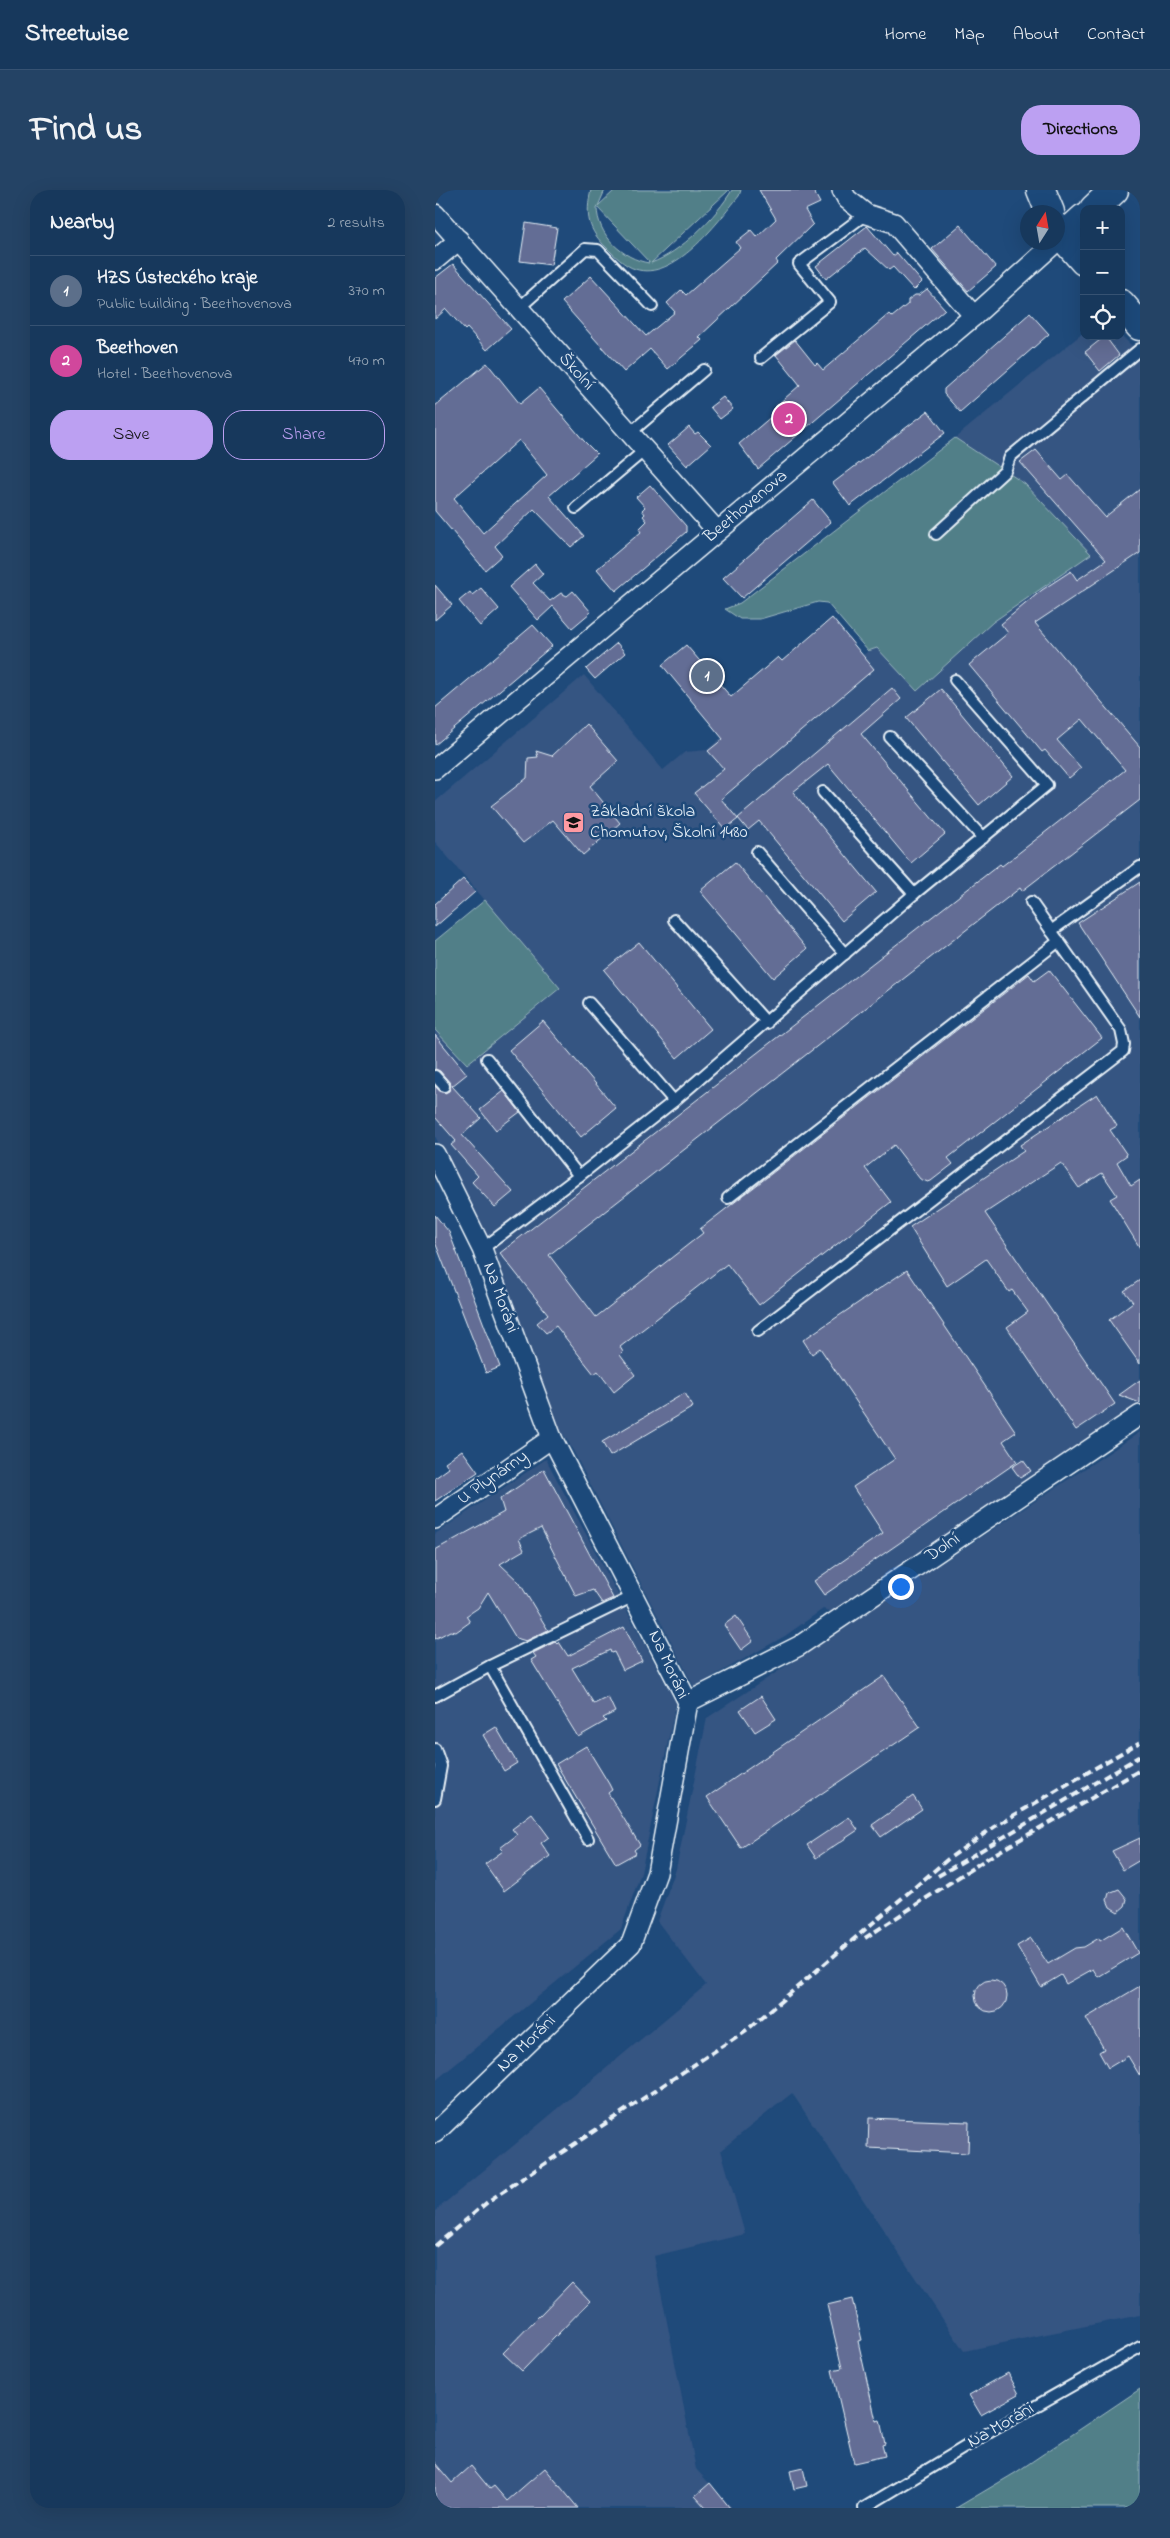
<!DOCTYPE html>
<meta charset="utf-8">
<style>
:root{--surface:#17385c;--page:#244365;--text:#f1f3f6;--muted:#9eacbb;--line:#365272;--accent:#bca0f2}
body{margin:0;font-family:"Indie Flower",sans-serif;background:var(--page);color:var(--text)}
.controls{position:absolute;right:15px;top:15px;display:grid;overflow:hidden;border-radius:10px;box-shadow:0 5px 20px #0002}
.controls button{width:45px;height:45px;display:grid;place-items:center;padding:0;border:0;border-bottom:1px solid var(--line);background:var(--surface);color:var(--text);font:25px sans-serif}
.compass{position:absolute;left:585px;top:15px;width:45px;height:45px;border-radius:50%;background:var(--surface);box-shadow:0 5px 20px #0002;rotate:11deg}
.you{position:absolute;left:465px;top:1396px;width:18px;height:18px;margin:-12px;border:4px solid #fff;border-radius:50%;background:#1a73e8;box-shadow:0 0 0 8px #1a73e833}
.badge{display:grid;place-items:center;width:32px;height:32px;border-radius:50%;background:var(--accent);color:#fff;font-size:16px;font-weight:700}
.pin{position:absolute;translate:-50% -50%;border:2px solid #fff;box-shadow:0 1px 5px #0006}
.list{margin:0;padding:0;list-style:none}
h2{display:flex;justify-content:space-between;align-items:center;height:65px;margin:0;padding:0 20px;font-size:21px}
h2 small{font-size:16px;font-weight:400;color:var(--muted)}
.list li{display:grid;grid-template-columns:32px 1fr auto;gap:15px;align-items:center;box-sizing:border-box;height:70px;padding:0 20px;border-top:1px solid var(--line)}
.list b{display:block;font-size:19px;white-space:nowrap}
.list p{margin:0;font-size:16px;white-space:nowrap;color:var(--muted)}
.list em{font-size:16px;font-style:normal;color:var(--muted)}
.actions{display:flex;gap:10px;padding:15px 20px}
.actions a{flex:1;padding:11px 0;border:1px solid var(--accent);border-radius:20px;text-align:center;font-size:18px;color:var(--accent)}
.actions .main{background:var(--accent);color:#111}
.icon{flex:none;width:28px;height:28px;fill:none;stroke:currentColor;stroke-width:2;stroke-linecap:round;stroke-linejoin:round}
.map{position:relative;flex:none;width:705px;height:2318px;overflow:hidden;border-radius:20px}
header{display:flex;align-items:center;gap:30px;box-sizing:border-box;height:70px;padding:0 25px;background:var(--surface);border-bottom:1px solid var(--line)}
header strong{font-size:24px}
nav{display:flex;gap:28px;margin-inline-start:auto;font-size:18px}
.intro{display:flex;align-items:center;justify-content:space-between;box-sizing:border-box;height:120px;padding:0 30px}
h1{margin:0;font-size:35px}
.button{padding:12px 22px;border-radius:20px;background:var(--accent);color:#111;font-size:18px;font-weight:700}
main{display:flex;gap:30px;padding:0 30px}
aside{flex:1;background:var(--surface);border-radius:20px;box-shadow:0 5px 20px #0002}
.map>svg:first-child{display:block}
.built{fill:#345482}
.green{fill:#517f88;stroke:#9cb8c0;fill-rule:evenodd}
.building{fill:#646d95;stroke:#e8f1f8;fill-rule:evenodd}
.lines{fill:none;stroke-linecap:round;stroke-linejoin:round}
.lane-casing{stroke:#e8f1f8;stroke-width:14}
.street-casing{stroke:#e8f1f8;stroke-width:22}
.secondary-casing{stroke:#e8f1f8;stroke-width:31}
.lane{stroke:#1f4a7a;stroke-width:10}
.street{stroke:#1f4a7a;stroke-width:19}
.secondary{stroke:#1f4a7a;stroke-width:28}
.rail{stroke:#e8f1f8;stroke-width:4;stroke-dasharray:8 4;stroke-linecap:butt}
.labels{text-anchor:middle;dominant-baseline:central;stroke-width:5;stroke-linejoin:round;paint-order:stroke}
.street-label{font-size:18px;fill:#e8f1f8;stroke:#1f4a7a}
.poi-label{font-size:18px;fill:#e8f1f8;stroke:#1f4a7a;text-anchor:start}
</style>
<header>
<strong>Streetwise</strong>
<nav><a>Home</a><a>Map</a><a>About</a><a>Contact</a></nav>
</header>
<div class="intro"><h1>Find us</h1><a class="button">Directions</a></div>
<main>
<aside>
<h2>Nearby<small>2 results</small></h2>
<ul class="list">
<li><span class="badge" style="background:#5c6f8a">1</span><div><b>HZS Ústeckého kraje</b><p>Public building · Beethovenova</p></div><em>370 m</em></li>
<li><span class="badge" style="background:#d1479c">2</span><div><b>Beethoven</b><p>Hotel · Beethovenova</p></div><em>470 m</em></li>
</ul>
<div class="actions"><a class="main">Save</a><a>Share</a></div>
</aside>
<div class="map">
<svg width="705" height="2318" viewBox="0 0 705 2318">
<rect width="100%" height="100%" fill="#1f4a7a"/>
<filter id="ink" filterUnits="userSpaceOnUse"><feTurbulence type="fractalNoise" baseFrequency=".02" numOctaves="2"/><feDisplacementMap in="SourceGraphic" scale="10" xChannelSelector="R" yChannelSelector="G"/><feConvolveMatrix kernelMatrix="1 2 1 2 8 2 1 2 1" color-interpolation-filters="sRGB"/></filter>
<g filter="url(#ink)">
<g class="built">
<path d="M649,142V146L686,145L705,164V1217L398,1422L388,1419L350,1446L259,1497L134,1253L119,1231L56,1058L0,946V840L32,874L125,798L0,652V612L149,485L228,580L250,562L272,560L286,548L305,569L433,461L442,458L482,501L558,432L583,414L590,294L520,248Z"/>
<path d="M705,1242V2125L529,2161L357,1903L286,1960L310,2044L219,2066L261,2279L297,2318H0V2021L271,1795L222,1731L241,1679L272,1528Z"/>
<path d="M111,1269L241,1513L206,1683L186,1739L0,1891V1344Z"/>
</g>
<g class="green">
<path d="M156,0H170L163,16L180,0H294L216,73C245,63 282,26 297,0H306L304,6C282,33 239,92 200,79C190,76 179,65 172,58C153,40 150,26 156,0ZM162,17L214,72V73C188,69 162,45 162,17Z"/>
<path d="M520,248L590,294L656,364L558,432L482,501L442,458L433,461L392,413L383,412L325,429H305L290,419L305,413Z"/>
<path d="M50,710L125,798L32,874L0,840V751Z"/>
<path d="M705,2199V2318H521L580,2283Z"/>
</g>
<g class="building">
<path d="M324,0H378L385,13L370,20L378,34L341,70L343,73L264,147L267,150L233,179L215,159L189,182L127,112L156,86L211,146L240,122L232,113L246,100L251,105L305,58L301,52L316,40L322,47L341,29Z"/>
<path d="M91,33L122,38L116,75L85,71Z"/>
<path d="M525,35L561,77L533,101L497,59Z"/>
<path d="M432,36L458,66L462,63L487,92L479,100L458,77L454,80L430,58L391,89L381,76Z"/>
<path d="M18,74L76,139L52,160L32,138L30,140L11,119L0,129V88Z"/>
<path d="M492,99L510,119L323,279L304,254L344,220L341,216L365,195L341,165L360,150L380,175L382,173L388,180L454,124L457,127L473,114V110L480,105H484Z"/>
<path d="M595,123L614,144L525,222L509,204V199Z"/>
<path d="M670,146L684,165L665,181L650,162Z"/>
<path d="M52,173L85,214L104,198L149,251L162,264L114,306L149,346L136,357L99,319L60,356L67,365L50,380L0,321V216ZM84,250L112,285L48,343L19,308Z"/>
<path d="M288,207L298,219L285,229L275,217Z"/>
<path d="M493,221L510,243L415,316L398,293Z"/>
<path d="M254,237L260,244L263,242L276,255L252,276L233,255Z"/>
<path d="M601,260L627,290L633,285L670,327L705,299V363L600,433L705,557V610L587,701L585,698L114,1065L161,1127L268,1043L265,1039L594,784L599,791L614,780L667,848L513,968L518,974L496,991L493,992L485,989L459,955L430,978L456,1012L324,1115L292,1074L185,1157L188,1162L185,1165L200,1185L179,1202L163,1181L159,1184L121,1136L111,1143L102,1133L113,1124L65,1063L565,674L567,676L690,580L647,529L622,550L646,578L634,588L610,560L607,562L534,475L573,443L566,434L607,400L636,381L642,390L671,370L585,272Z"/>
<path d="M215,295L251,336V342L181,401L162,379L206,342L204,339L212,331L208,326L210,324L207,320L210,317L201,307Z"/>
<path d="M378,310L396,332L307,408L288,388Z"/>
<path d="M100,374L108,384L98,393L115,411L126,403L132,406L138,401L156,422L137,438L118,416L103,430L74,397Z"/>
<path d="M0,395L17,415L0,430Z"/>
<path d="M46,398L64,419L45,436L24,411L35,402L37,405Z"/>
<path d="M397,428L439,479L286,609L303,629L290,639L259,603L289,579L273,561L288,549L227,475L251,455L296,507L343,467L347,471Z"/>
<path d="M98,435L117,456L0,555V518Z"/>
<path d="M182,453L190,463L160,489L151,479Z"/>
<path d="M457,498L466,509L426,544L510,644L476,673L393,574L358,602L441,702L407,731L324,631L313,640L303,628Z"/>
<path d="M506,499L578,586L544,615L471,528Z"/>
<path d="M151,534L183,571L155,596L185,633L148,665L118,630L88,653L56,616L92,588L93,568L103,567L101,561L117,566Z"/>
<path d="M300,672L372,759L338,788L265,701Z"/>
<path d="M28,689L40,702L0,737V714Z"/>
<path d="M705,692V827L643,733Z"/>
<path d="M204,752L276,839L242,868L169,780Z"/>
<path d="M108,831L181,918L146,947L74,860Z"/>
<path d="M0,845L32,884L17,896L46,928L27,945L78,1002L60,1017L37,992L43,986L16,955L21,951L0,927V896L10,903L14,901L16,895L5,881L0,879Z"/>
<path d="M69,901L85,922L61,940L45,920Z"/>
<path d="M662,904L682,936L675,940L692,965L682,972L696,996L705,990V1058L675,1009L682,1005L667,983L644,998L626,973L550,1023L680,1214L641,1240L572,1137L593,1122L577,1100L574,1102L551,1069L512,1096L475,1037L589,961L585,955Z"/>
<path d="M0,1025L14,1042L65,1177L51,1183L0,1052Z"/>
<path d="M472,1080L581,1242L568,1251L582,1272L389,1405L379,1391L448,1343L418,1297L460,1269L385,1158L377,1164L368,1150Z"/>
<path d="M705,1090V1174L674,1130L698,1112L689,1101Z"/>
<path d="M705,1190V1213L684,1205Z"/>
<path d="M250,1203L258,1217L175,1266L167,1252Z"/>
<path d="M27,1260L43,1282L0,1311V1288L14,1278L10,1272Z"/>
<path d="M588,1270L596,1281L585,1288L577,1277Z"/>
<path d="M109,1279L178,1408L167,1413L158,1400L141,1406L106,1338L84,1349L89,1360L65,1374L84,1392L113,1440L91,1451L81,1448L53,1402L43,1418L31,1426L35,1432L21,1442L15,1441L0,1449V1360L69,1322L65,1309Z"/>
<path d="M301,1426L318,1451L306,1460L289,1435Z"/>
<path d="M189,1437L207,1471L188,1480L179,1462L176,1463L175,1460L137,1478L159,1514L173,1507L180,1522L168,1528L171,1531L143,1547L96,1470L101,1467L98,1463L120,1452L122,1454L124,1452L133,1466Z"/>
<path d="M449,1486L485,1537L306,1658L272,1607Z"/>
<path d="M326,1506L341,1529L320,1542L305,1520Z"/>
<path d="M61,1537L82,1573L69,1581L48,1545Z"/>
<path d="M151,1556L174,1594L177,1600L173,1603L205,1655L199,1660L201,1663L181,1674L121,1574Z"/>
<path d="M478,1606L487,1619L446,1647L437,1635Z"/>
<path d="M97,1624L114,1647L106,1653L115,1666L69,1701L50,1674L68,1661L65,1658L82,1645L77,1639Z"/>
<path d="M414,1627L423,1640L381,1668L372,1655Z"/>
<path d="M705,1648V1670L688,1680L677,1661Z"/>
<path d="M684,1699L692,1709L690,1716L683,1722L675,1717L672,1710L674,1703Z"/>
<path d="M688,1737L703,1763L663,1787L658,1779L631,1794L626,1785L606,1797L582,1756L596,1748L613,1774L640,1758L649,1757L664,1748L665,1751Z"/>
<circle cx="556" cy="1806" r="16"/>
<path d="M705,1796V1886L693,1866L673,1878L664,1862L669,1859L651,1828Z"/>
<path d="M434,1928L534,1932L533,1963L433,1958Z"/>
<path d="M137,2092L155,2111L87,2181L68,2163Z"/>
<path d="M417,2109L427,2150L423,2151L441,2231L445,2230L450,2254L447,2255L450,2266L419,2273L397,2180L407,2178L392,2115Z"/>
<path d="M573,2183L584,2204L546,2225L534,2205Z"/>
<path d="M0,2273L17,2293L36,2276L55,2299L59,2296L72,2311L110,2278L143,2318H0Z"/>
<path d="M368,2278L372,2296L359,2299L355,2281Z"/>
<path d="M275,2293L295,2318H271L260,2306Z"/>
</g>
<g class="lines">
<defs>
<g id="lane">
<path d="M84,118L150,59L163,60L217,116"/>
<path d="M326,168L395,112L364,74L431,24"/>
<path d="M195,243L269,180"/>
<path d="M141,318L210,260"/>
<path d="M501,344L570,281L575,267L705,159"/>
<path d="M455,547L548,648"/>
<path d="M388,602L479,704"/>
<path d="M322,662L410,764"/>
<path d="M239,730L332,833"/>
<path d="M616,741L705,677"/>
<path d="M154,813L239,911"/>
<path d="M52,869L144,986"/>
<path d="M0,886L9,896"/>
<path d="M293,1008L624,751"/>
<path d="M47,1059L144,986L239,911L479,704L612,595L520,490"/>
<path d="M323,1141L688,861L689,854L686,840L596,712"/>
<path d="M0,1506L55,1476"/>
<path d="M0,1559L6,1576L0,1609"/>
<path d="M153,1649L55,1476L199,1406"/>
<path d="M429,2318L555,2242L705,2157"/>
</g>
<g id="street">
<path d="M407,0L412,9L431,24L459,33L539,126"/>
<path d="M0,24L282,341"/>
<path d="M0,70L24,50"/>
<path d="M0,579L539,126L621,52"/>
<path d="M0,964L47,1059L117,1248L253,1512L222,1683L196,1754L0,1943"/>
<path d="M0,1329L117,1248"/>
<path d="M253,1512L364,1456L705,1225"/>
</g>
<g id="secondary">
<path d="M606,0L615,22"/>
<path d="M659,19L679,0"/>
<path d="M622,37L628,47L649,71"/>
<path d="M628,47L649,28"/>
<path d="M686,114L705,136"/>
</g>
</defs>
<use href="#lane" class="lane-casing"/>
<use href="#street" class="street-casing"/>
<use href="#secondary" class="secondary-casing"/>
<use href="#lane" class="lane"/>
<use href="#street" class="street"/>
<use href="#secondary" class="secondary"/>
<g class="rail">
<path d="M503,1686L705,1566"/>
<path d="M430,1748L553,1668L705,1580"/>
<path d="M0,2056L55,2010L313,1839L513,1669L559,1637L705,1552"/>
</g>
</g>
</g>
<defs>
<symbol id="school-square" viewBox="-11 -11 22 22"><rect x="-9" y="-9" width="18" height="18" rx="4" fill="#ff9aa2" stroke="#1f4a7a"/><path d="M0-5L7-2L0 1L-7-2ZM-4 1L0 2.5L4 1V4Q0 6-4 4Z" fill="#111"/></symbol>
</defs>
<g fill-rule="evenodd">
<use href="#school-square" x="126" y="620" width="25" height="25"/>
</g>
<g class="labels">
<g class="street-label">
<text transform="translate(141 182) rotate(48)">Školní</text>
<text transform="translate(311 317) rotate(-40)">Beethovenova</text>
<text transform="translate(65 1108) rotate(70)">Na Moráni</text>
<text transform="translate(58 1288) rotate(-35)">U Plynárny</text>
<text transform="translate(508 1358) rotate(-34)">Dolní</text>
<text transform="translate(233 1475) rotate(65)">Na Moráni</text>
<text transform="translate(92 1854) rotate(-44)">Na Moráni</text>
<text transform="translate(566 2236) rotate(-30)">Na Moráni</text>
</g>
<g class="poi-label">
<text x="155" y="622">Základní škola<tspan x="155" dy="21">Chomutov, Školní 1480</tspan></text>
</g>
</g>
</svg>
<div class="controls">
<button>+</button>
<button>−</button>
<button><svg class="icon" aria-label="locate" viewBox="0 0 24 24"><circle cx="12" cy="12" r="6"/><path d="M12 2v4M12 18v4M2 12h4M18 12h4"/></svg></button>
</div>
<svg class="compass" viewBox="-18 -18 36 36"><path d="M0-13l5 13h-10z" fill="#e53935"/><path d="M0 13l5-13h-10z" fill="#9eacbb"/></svg>
<div class="you"></div>
<div class="pin badge" style="left:272px;top:486px;background:#5c6f8a">1</div>
<div class="pin badge" style="left:354px;top:229px;background:#d1479c">2</div>
</div>
</main>
